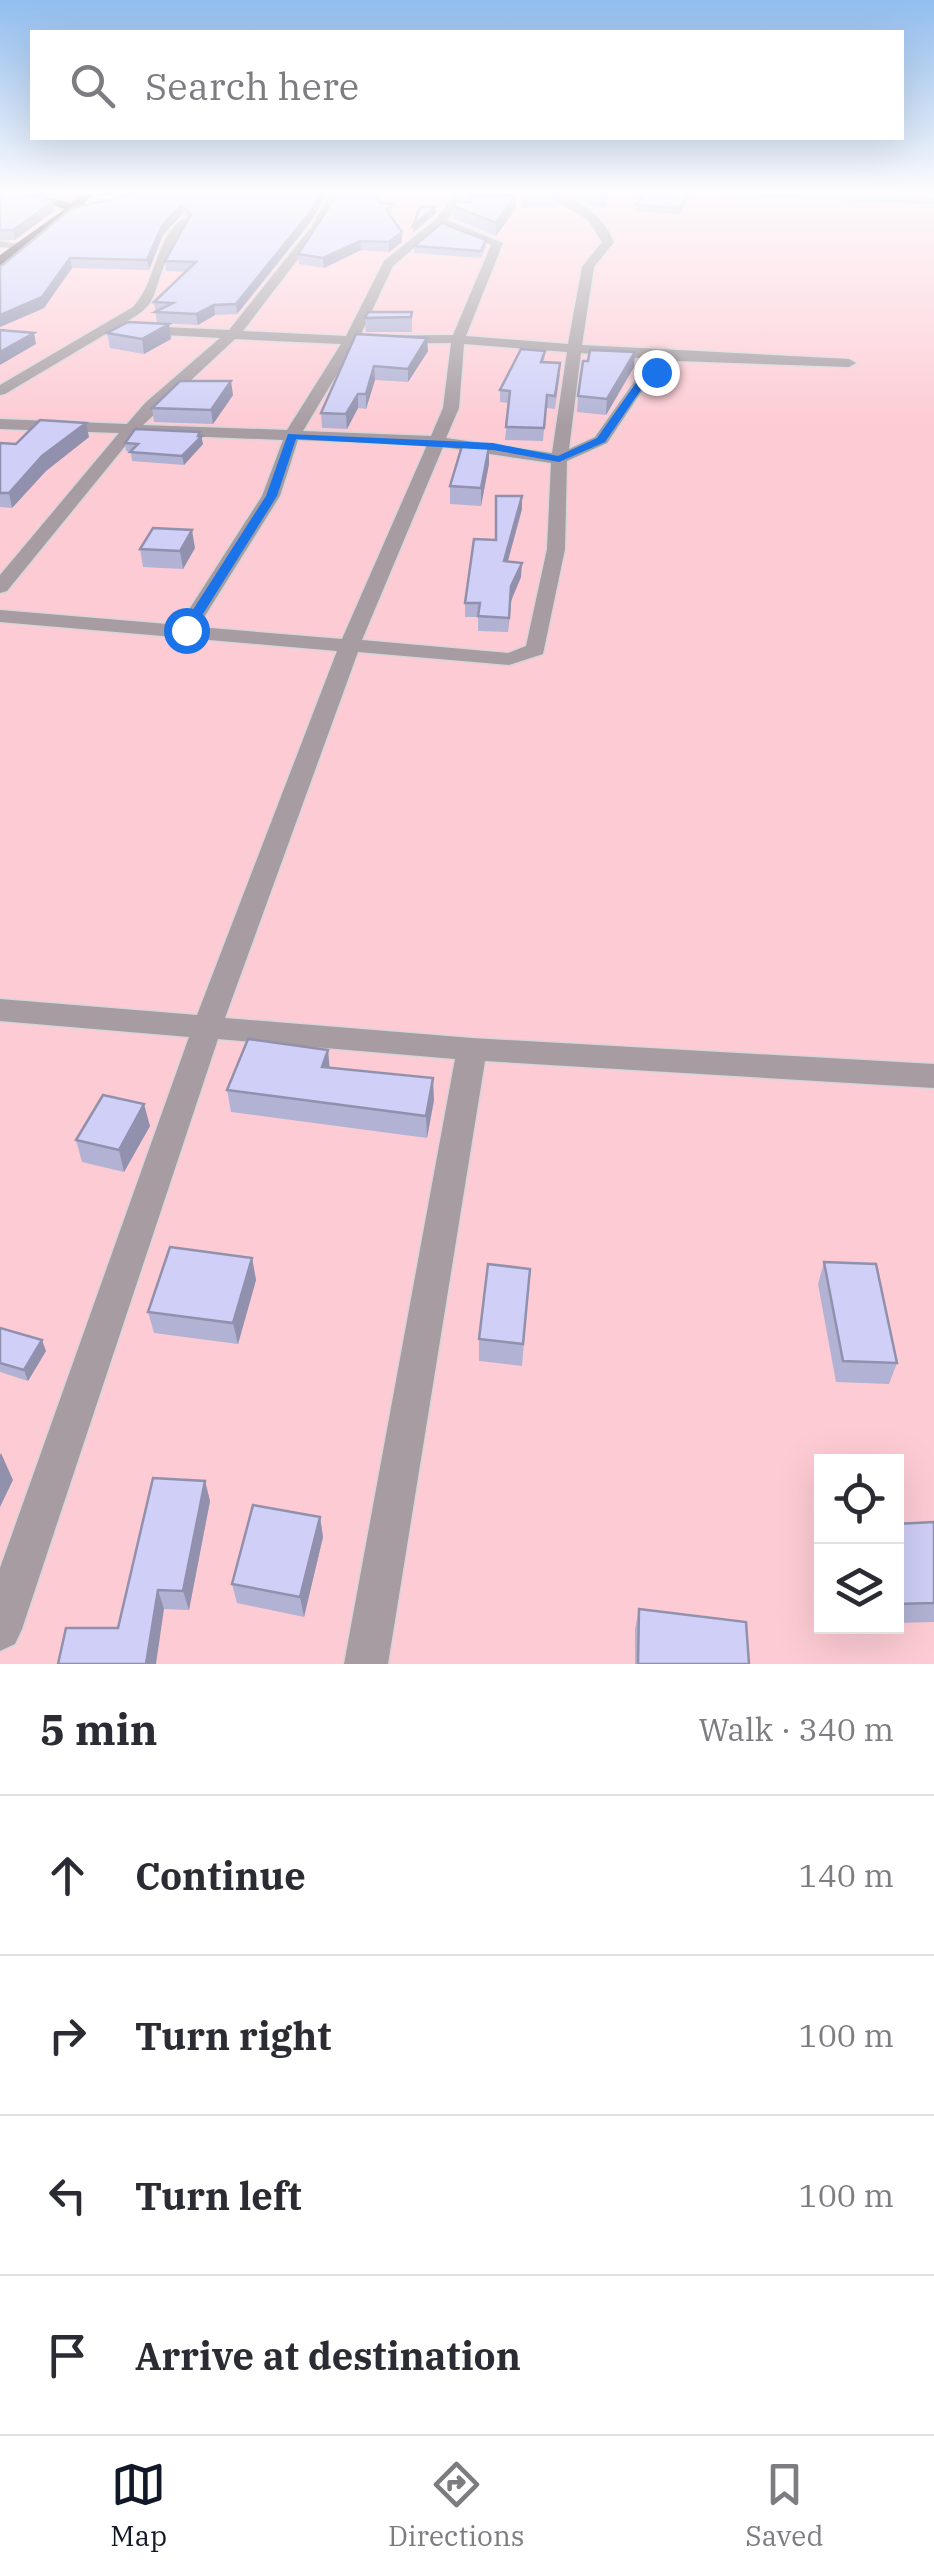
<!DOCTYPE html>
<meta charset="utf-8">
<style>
:root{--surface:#fff;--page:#f2f2f3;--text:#2b2b33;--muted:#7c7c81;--line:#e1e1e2;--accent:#111827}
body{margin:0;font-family:"IBM Plex Serif",serif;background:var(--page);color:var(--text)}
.controls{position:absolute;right:30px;bottom:30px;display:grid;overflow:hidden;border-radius:0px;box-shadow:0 10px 40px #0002}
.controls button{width:90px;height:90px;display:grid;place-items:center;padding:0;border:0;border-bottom:2px solid var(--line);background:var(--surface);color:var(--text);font:50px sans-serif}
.stop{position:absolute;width:30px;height:30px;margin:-22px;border:8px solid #1a73e8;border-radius:50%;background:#fff}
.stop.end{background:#1a73e8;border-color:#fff;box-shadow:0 2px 10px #0008}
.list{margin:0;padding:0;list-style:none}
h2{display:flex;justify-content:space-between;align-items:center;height:130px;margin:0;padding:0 40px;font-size:42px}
h2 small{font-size:32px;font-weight:400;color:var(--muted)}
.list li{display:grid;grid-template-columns:65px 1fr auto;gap:30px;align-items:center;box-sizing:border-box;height:160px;padding:0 40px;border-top:2px solid var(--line)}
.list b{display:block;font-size:38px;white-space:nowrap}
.list em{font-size:32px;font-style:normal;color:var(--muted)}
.icon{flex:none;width:55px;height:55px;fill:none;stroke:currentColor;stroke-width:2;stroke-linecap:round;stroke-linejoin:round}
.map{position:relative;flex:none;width:934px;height:1664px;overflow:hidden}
.search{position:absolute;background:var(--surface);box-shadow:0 10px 40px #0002;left:30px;right:30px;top:30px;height:110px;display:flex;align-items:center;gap:25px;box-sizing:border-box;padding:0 35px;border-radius:0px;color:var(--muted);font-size:38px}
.sheet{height:770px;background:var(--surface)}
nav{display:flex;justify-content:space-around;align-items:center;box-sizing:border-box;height:140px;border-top:2px solid var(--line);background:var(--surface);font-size:28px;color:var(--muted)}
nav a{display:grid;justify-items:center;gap:5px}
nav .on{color:var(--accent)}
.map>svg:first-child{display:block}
.green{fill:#fdcbd4;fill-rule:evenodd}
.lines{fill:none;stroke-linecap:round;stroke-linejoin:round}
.minor-casing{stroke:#d7d5d9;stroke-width:3}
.highway-casing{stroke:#d7d5d9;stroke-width:2}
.minor{fill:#a69ca2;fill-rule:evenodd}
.highway{fill:#483742;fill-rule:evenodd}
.wall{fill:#b2b2d4}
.shaded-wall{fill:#9191ad}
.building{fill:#cfcff7;stroke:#9191ad;stroke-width:2.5}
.route{fill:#1a73e8}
</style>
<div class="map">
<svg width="934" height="1664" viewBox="0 0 934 1664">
<rect width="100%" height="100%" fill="#fbf9fd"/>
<path class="green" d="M0,193H934V1664H0ZM822,1461H896V1626H822Z"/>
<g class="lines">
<defs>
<g id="minor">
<path d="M20,193H166L21,199L16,196Z"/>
<path d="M330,193H340L321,229L243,331L346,336L384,261L436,219L456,193H466L447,220L503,243L466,336L568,344L582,267L602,242L588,220L542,193C572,193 603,213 614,242L594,267L582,345L849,359L856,363L849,367L678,361L646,385L607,443L567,461L565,549L543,654L509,665L358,652L225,1018L472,1038L934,1064V1088L485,1061L388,1664H344L455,1059L218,1039L22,1629L15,1644L0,1651V1568L189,1037L0,1021V999L197,1015L337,651L0,622V610L179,625L262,496L283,440L135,434L7,591L0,593V575L119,433L0,429V419L127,424L145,403L220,338L109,332L5,394L0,395V385L133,307C156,283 155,238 183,218L189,221C180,237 168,254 162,271C150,305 155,305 121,325L229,330L312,226ZM441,225L491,245L453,335L360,336L393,266ZM235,339L341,344L287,430L143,425ZM451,343L443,408L431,436L303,431L355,344ZM464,344L567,352L552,453L446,438L459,408ZM581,353L662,360L636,379L595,437L569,449ZM298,440L427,445L342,639L198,627L280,496ZM443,447L551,463L547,549L526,646L508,653L362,640Z"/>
<path d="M719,193L934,198V204L724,196Z"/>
<path d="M0,241L30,246L24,249L0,247Z"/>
</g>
<path id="highway" d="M31,193L71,203L81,193H94L71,218L0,266V255L65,209L31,199Z"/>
</defs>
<use href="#minor" class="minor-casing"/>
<use href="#highway" class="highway-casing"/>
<use href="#minor" class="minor"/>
<use href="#highway" class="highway"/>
</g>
<g class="wall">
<path d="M0,193L55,210L15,240H0Z"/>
<path d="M139,193L309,224L237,314L215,315L198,325L157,323L154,302L186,272L166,271L165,261L188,219L182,214L163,235L149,270L72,268L44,308L0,327V267Z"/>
<path d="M566,193H606L607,207H595Z"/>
<path d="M690,193L679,214L636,211V205Z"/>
<path d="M516,195V208L496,236L453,218V206L469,202V196Z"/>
<rect x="522" y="197" width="36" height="10"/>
<path d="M381,203L392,204V213L390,215L402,232V242L389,252L361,250L324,268L299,264L298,254Z"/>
<path d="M486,240V247L481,258L414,253V246Z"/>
<path d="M412,312V332H366L365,318Z"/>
<path d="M107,333L171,339L144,354L110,348Z"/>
<path d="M356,334L428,351L408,382L375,380L366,409L358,408L347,429L322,428L321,413Z"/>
<path d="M545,351L544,362L560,375L555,409L546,408L543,441L505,440L509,403L500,402V390Z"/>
<path d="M588,361L634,367L606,415L577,412L578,396Z"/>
<path d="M233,395L213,424L154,422L152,408Z"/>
<path d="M200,432L203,444L184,465L132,461L131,452L126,451L125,443Z"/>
<path d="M89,437L46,471L12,508L0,507V443L16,444Z"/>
<path d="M489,464L481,506L450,504V486Z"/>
<path d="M522,509L508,561L521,577L511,601L508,632L478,631V617H465V603L496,540Z"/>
<path d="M195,548L183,569L143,567L140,549Z"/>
<path d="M328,1050L329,1067L434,1100L427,1138L231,1112L227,1090Z"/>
<path d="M150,1126L124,1172L82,1162L76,1140Z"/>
<path d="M252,1258L256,1280L238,1344L154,1333L148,1312Z"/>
<path d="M824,1262L897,1363L889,1384L836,1382L818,1284Z"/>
<path d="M530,1269L522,1366L479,1361V1339Z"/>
<path d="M0,1328L46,1351L28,1381L0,1372Z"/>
<path d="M205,1481L210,1501L189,1610L164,1609L118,1628Z"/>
<path d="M320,1517L323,1537L304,1617L237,1603L232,1584Z"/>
<path d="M934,1522V1622L896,1623V1524Z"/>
<path d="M639,1609L749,1664H635V1629Z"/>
</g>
<g class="shaded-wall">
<path d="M322,193H328L309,224L237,314L236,304Z"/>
<path d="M687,193H690L679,214L680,208Z"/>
<path d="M516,195V208L496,236V223Z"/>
<path d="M54,201L55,210L15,240L13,230Z"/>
<path d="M181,205L182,214L163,235L149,270L147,260L162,226Z"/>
<path d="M435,207L436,213L413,233V226Z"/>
<path d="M402,232V242L389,252V242Z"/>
<path d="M360,241L361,250L324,268L323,258Z"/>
<path d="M70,258L72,268L44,308L0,327V315Z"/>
<path d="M214,305L215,315L198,325L196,314Z"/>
<path d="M169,324L171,339L144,354L142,339Z"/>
<path d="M34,333L36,344L0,365V352Z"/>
<path d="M427,338L428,351L408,382V369Z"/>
<path d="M635,352L634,367L606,415L607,399Z"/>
<path d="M374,366L375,380L366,409V394Z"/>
<path d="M231,381L233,395L213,424L211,410Z"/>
<path d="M358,394V408L347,429L346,414Z"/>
<path d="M86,423L89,437L46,471L12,508L9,493L42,456Z"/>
<path d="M200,432L203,444L184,465L182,456Z"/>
<path d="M489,447V464L481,506V488Z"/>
<path d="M522,496V509L504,575V561Z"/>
<path d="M192,530L195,548L183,569L180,551Z"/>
<path d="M522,563L521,577L511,601L508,632L511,586Z"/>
<path d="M328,1050L330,1072L322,1067Z"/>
<path d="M433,1078L434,1100L427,1138L426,1116Z"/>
<path d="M144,1104L150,1126L124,1172L119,1150Z"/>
<path d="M252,1258L256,1280L238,1344L233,1323Z"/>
<path d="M42,1340L46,1351L28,1381L24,1370Z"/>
<path d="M1,1453L13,1480L0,1507V1455Z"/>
<path d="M205,1481L210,1501L189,1610L183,1591Z"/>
<path d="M320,1517L323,1537L304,1617L300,1597Z"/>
<path d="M158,1590L164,1609L156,1664H146Z"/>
</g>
<g class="building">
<path d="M0,193H17L54,201L13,230H0Z"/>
<path d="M139,193H322L308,215L236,304L214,305L196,314L155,312L173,303L154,302L196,262L165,261L191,214L181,205L162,226L147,260L70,258L42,297L0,315V267L72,208Z"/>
<path d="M338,193H374L381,203L392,204L386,210L402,232L389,242L360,241L323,258L298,254Z"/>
<path d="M524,193H552L558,197H522Z"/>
<path d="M587,193H606L607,197H595Z"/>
<path d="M645,193H687L680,208L636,205Z"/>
<path d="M516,195L496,223L453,206L456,202H470L469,196Z"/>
<path d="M420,207H435L413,226Z"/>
<path d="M442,223L486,240L481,251L414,246Z"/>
<path d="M368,312H412L411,317L365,318Z"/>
<path d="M128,322L169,324L142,339L107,333Z"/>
<path d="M0,330L34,333L0,352Z"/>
<path d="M356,334L427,338L408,369L374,366L366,394H358L346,414L321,413Z"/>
<path d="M521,349L545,351L541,362L560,363L555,396L547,395L544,428L506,427L510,391L500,390Z"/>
<path d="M590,350L635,352L607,399L578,396L583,361H588Z"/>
<path d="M180,381H231L211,410L152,408Z"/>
<path d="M40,420L86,423L42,456L9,493H0V443L16,444Z"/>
<path d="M135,429L200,432L198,436H202L182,456L130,452L138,444L125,443Z"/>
<path d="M462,446L489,447L481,488L450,486Z"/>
<path d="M496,496H522L504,561L522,563L511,586L509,618L478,616L480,603H465L474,539L496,540Z"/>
<path d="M153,528L192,530L180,551L140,549Z"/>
<path d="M248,1039L328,1050L322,1067L433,1078L426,1116L227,1090Z"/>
<path d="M103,1095L144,1104L119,1150L76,1140Z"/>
<path d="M170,1247L252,1258L233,1323L148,1312Z"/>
<path d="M824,1262L876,1264L897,1363L843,1361Z"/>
<path d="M488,1264L530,1269L523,1344L479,1339Z"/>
<path d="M0,1328L42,1340L24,1370L0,1363Z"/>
<path d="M153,1478L205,1481L183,1591L158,1590L146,1664H58L66,1628H118Z"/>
<path d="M253,1505L320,1517L300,1597L232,1584Z"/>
<path d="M934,1522V1603L896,1604V1524Z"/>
<path d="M639,1609L746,1622L749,1664H638Z"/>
</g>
<linearGradient id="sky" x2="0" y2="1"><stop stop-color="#91bdee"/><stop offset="0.45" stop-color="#fdfcfe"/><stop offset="1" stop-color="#fdfcfe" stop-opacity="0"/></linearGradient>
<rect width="934" height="426" fill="url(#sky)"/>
<path class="route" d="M653,370L661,372L645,384L605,442L559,462L493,450L296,439L277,496L191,633L180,630L266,496L288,434L493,443L558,456L597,438L638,380Z"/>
</svg>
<div class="controls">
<button><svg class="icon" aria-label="locate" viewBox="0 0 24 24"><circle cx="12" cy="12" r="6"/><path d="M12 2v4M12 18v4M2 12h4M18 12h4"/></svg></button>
<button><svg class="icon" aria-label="layers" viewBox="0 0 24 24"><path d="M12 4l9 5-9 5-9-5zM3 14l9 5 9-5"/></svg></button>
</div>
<div class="stop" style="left:186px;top:630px"></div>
<div class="stop end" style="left:656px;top:372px"></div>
<div class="search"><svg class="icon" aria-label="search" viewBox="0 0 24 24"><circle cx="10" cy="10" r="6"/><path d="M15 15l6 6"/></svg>Search here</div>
</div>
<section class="sheet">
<h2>5 min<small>Walk · 340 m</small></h2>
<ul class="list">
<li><svg class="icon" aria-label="ahead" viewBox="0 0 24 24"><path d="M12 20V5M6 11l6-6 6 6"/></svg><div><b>Continue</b></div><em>140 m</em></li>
<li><svg class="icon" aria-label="right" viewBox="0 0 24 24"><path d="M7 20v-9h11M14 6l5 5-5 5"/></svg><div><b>Turn right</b></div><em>100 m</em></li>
<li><svg class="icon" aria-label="left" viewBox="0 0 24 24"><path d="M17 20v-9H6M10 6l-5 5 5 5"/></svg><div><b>Turn left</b></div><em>100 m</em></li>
<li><svg class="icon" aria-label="arrive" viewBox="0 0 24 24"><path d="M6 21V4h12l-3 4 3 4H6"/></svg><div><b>Arrive at destination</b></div></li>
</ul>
</section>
<nav>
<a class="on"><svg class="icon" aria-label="map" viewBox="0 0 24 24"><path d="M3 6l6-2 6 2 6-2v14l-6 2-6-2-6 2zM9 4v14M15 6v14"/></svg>Map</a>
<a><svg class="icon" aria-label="directions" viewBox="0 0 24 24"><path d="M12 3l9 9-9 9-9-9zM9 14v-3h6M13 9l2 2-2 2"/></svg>Directions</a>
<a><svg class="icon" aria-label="saved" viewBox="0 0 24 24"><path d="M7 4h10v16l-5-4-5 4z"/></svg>Saved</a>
</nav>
